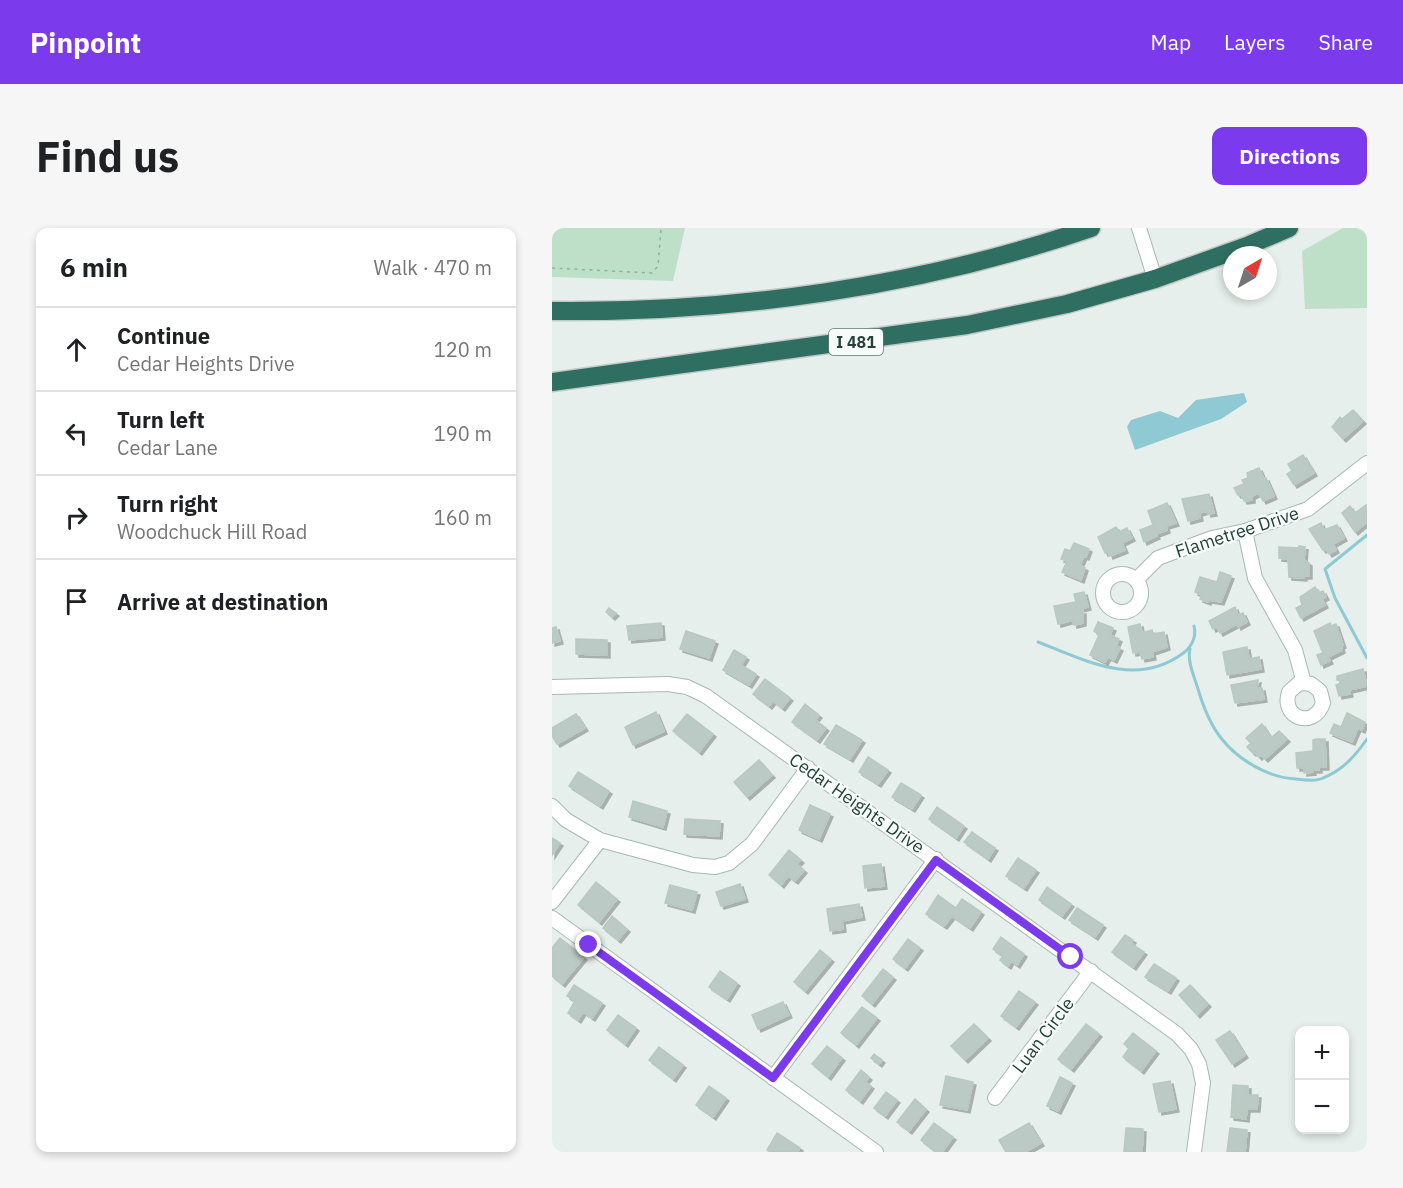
<!DOCTYPE html>
<meta charset="utf-8">
<style>
:root{--surface:#fff;--page:#f6f6f6;--text:#202124;--muted:#757577;--line:#e0e0e0;--accent:#7c3aed}
body{margin:0;font-family:"IBM Plex Sans",sans-serif;background:var(--page);color:var(--text)}
.controls{position:absolute;right:18px;bottom:18px;display:grid;overflow:hidden;border-radius:12px;box-shadow:0 3px 9px #0003}
.controls button{width:54px;height:54px;display:grid;place-items:center;padding:0;border:0;border-bottom:2px solid var(--line);background:var(--surface);color:var(--text);font:30px sans-serif}
.compass{position:absolute;left:671px;top:18px;width:54px;height:54px;border-radius:50%;background:var(--surface);box-shadow:0 3px 9px #0003;rotate:39deg}
.stop{position:absolute;width:18px;height:18px;margin:-14px;border:4px solid #7c3aed;border-radius:50%;background:#fff}
.stop.end{background:#7c3aed;border-color:#fff;box-shadow:0 2px 6px #0008}
.list{margin:0;padding:0;list-style:none}
h2{display:flex;justify-content:space-between;align-items:center;height:78px;margin:0;padding:0 24px;font-size:26px}
h2 small{font-size:20px;font-weight:400;color:var(--muted)}
.list li{display:grid;grid-template-columns:39px 1fr auto;gap:18px;align-items:center;box-sizing:border-box;height:84px;padding:0 24px;border-top:2px solid var(--line)}
.list b{display:block;font-size:22px;white-space:nowrap}
.list p{margin:0;font-size:20px;white-space:nowrap;color:var(--muted)}
.list em{font-size:20px;font-style:normal;color:var(--muted)}
.icon{flex:none;width:33px;height:33px;fill:none;stroke:currentColor;stroke-width:2;stroke-linecap:round;stroke-linejoin:round}
.map{position:relative;flex:none;width:815px;height:924px;overflow:hidden;border-radius:12px}
header{display:flex;align-items:center;gap:36px;box-sizing:border-box;height:84px;padding:0 30px;background:var(--accent);color:#fff}
header strong{font-size:28px}
nav{display:flex;gap:33px;margin-inline-start:auto;font-size:21px}
.intro{display:flex;align-items:center;justify-content:space-between;box-sizing:border-box;height:144px;padding:0 36px}
h1{margin:0;font-size:42px}
.button{padding:15px 27px;border-radius:12px;background:var(--accent);color:#fff;font-size:21px;font-weight:700}
main{display:flex;gap:36px;padding:0 36px}
aside{flex:1;background:var(--surface);border-radius:12px;box-shadow:0 3px 9px #0003}
.map>svg:first-child{display:block}
.green{fill:#bfe0c8}
.water{fill:#8ec9d4}
.lines{fill:none;stroke-linecap:round;stroke-linejoin:round}
.stream{stroke:#8ec9d4;stroke-width:3}
.building{fill:#bbcac4;stroke:#b8c9c2;stroke-width:1.5;filter:url(#shadow)}
.minor-casing{stroke:#a8b8b2;stroke-width:16}
.highway-casing{stroke:#c2cac8;stroke-width:21}
.path{stroke:#86b3a5;stroke-width:1.5;stroke-dasharray:3 4.5;stroke-linecap:butt}
.minor{stroke:#fff;stroke-width:14}
.highway{stroke:#2f6f62;stroke-width:18}
.route{stroke:#7c3aed;stroke-width:8}
.labels{text-anchor:middle;dominant-baseline:central;stroke-width:4.5;stroke-linejoin:round;paint-order:stroke}
.shield{fill:#f7fbf9;stroke:#637a73;stroke-width:1.5}
.shield-label{font-size:16px;font-weight:bold;fill:#24423a}
.street-label{font-size:18px;fill:#24423a;stroke:#f7fbf9}
</style>
<header>
<strong>Pinpoint</strong>
<nav><a>Map</a><a>Layers</a><a>Share</a></nav>
</header>
<div class="intro"><h1>Find us</h1><a class="button">Directions</a></div>
<main>
<aside>
<h2>6 min<small>Walk · 470 m</small></h2>
<ul class="list">
<li><svg class="icon" aria-label="ahead" viewBox="0 0 24 24"><path d="M12 20V5M6 11l6-6 6 6"/></svg><div><b>Continue</b><p>Cedar Heights Drive</p></div><em>120 m</em></li>
<li><svg class="icon" aria-label="left" viewBox="0 0 24 24"><path d="M17 20v-9H6M10 6l-5 5 5 5"/></svg><div><b>Turn left</b><p>Cedar Lane</p></div><em>190 m</em></li>
<li><svg class="icon" aria-label="right" viewBox="0 0 24 24"><path d="M7 20v-9h11M14 6l5 5-5 5"/></svg><div><b>Turn right</b><p>Woodchuck Hill Road</p></div><em>160 m</em></li>
<li><svg class="icon" aria-label="arrive" viewBox="0 0 24 24"><path d="M6 21V4h12l-3 4 3 4H6"/></svg><div><b>Arrive at destination</b></div></li>
</ul>
</aside>
<div class="map">
<svg width="815" height="924" viewBox="0 0 815 924">
<defs>
<filter id="shadow"><feDropShadow dx="3" dy="3" stdDeviation="0" flood-color="#0004"/></filter>
</defs>
<rect width="100%" height="100%" fill="#e6efeb"/>
<g class="green">
<path d="M0,0H133L121,53L0,49Z"/>
<path d="M791,0H815V80L753,81L750,23Z"/>
</g>
<path class="water" d="M692,165L695,174L669,191L583,222L575,199L579,192L608,183L626,190L644,172Z"/>
<g class="lines">
<g class="stream">
<path d="M815,307L773,341L783,370L815,430"/>
<path d="M486,414C533,432 583,460 630,426C639,420 645,409 642,398"/>
<path d="M638,421C635,433 642,448 646,461C651,478 658,496 669,510C686,532 717,550 744,551C752,552 764,554 771,550C791,542 803,528 815,511"/>
</g>
</g>
<g class="building">
<path d="M801,182L811,193L791,211L780,199L788,189L790,191Z"/>
<path d="M751,227L762,245L742,257L735,246L740,243L736,236Z"/>
<path d="M707,240L712,251L714,250L722,268L711,273L707,265L700,268V272L692,273L689,266L686,267L682,260L692,256L690,252L696,250L695,245Z"/>
<path d="M657,266L662,285L656,286L655,283L647,285L648,290L636,293L630,271Z"/>
<path d="M615,275L624,295L614,298L615,302L604,306L605,308L592,314L588,302L601,297L596,283Z"/>
<path d="M814,277L815,294L803,304L790,285L798,278L803,285Z"/>
<path d="M769,295L772,302L785,297L792,310L781,316L784,322L777,326L774,321L771,322L757,301Z"/>
<path d="M564,299L567,304L575,300L580,310L570,315L573,322L558,328L556,323L553,325L546,309Z"/>
<path d="M522,315L537,321L534,329L532,328L528,337L533,340L529,352L510,344L515,333L509,331L513,321L518,323Z"/>
<path d="M747,318L753,319L752,332L757,335V348H752V350L737,349L736,331L727,330V319L747,320Z"/>
<path d="M668,344L679,348L669,374L657,372L656,374L648,371L650,367L643,364L648,349L665,354Z"/>
<path d="M763,359L767,365L771,363L774,369L770,371L773,377L749,390L744,380L750,377L748,369Z"/>
<path d="M532,364L536,379L528,381L529,384L531,383V395L522,397L521,392L506,396L502,378L524,374L522,366Z"/>
<path d="M683,379L686,387L691,385L695,394L686,399L685,396L668,405L665,399L661,401L657,393Z"/>
<path d="M57,380L64,385L60,389L54,384Z"/>
<path d="M546,394L561,400L558,407L567,411L564,418L568,420L562,432L556,429L553,434L538,427L547,407L542,403Z"/>
<path d="M109,395L110,409L77,412L75,398Z"/>
<path d="M778,395L779,398L784,396L791,417L789,418L790,422L776,429L778,433L769,437L765,427L771,425L762,403Z"/>
<path d="M588,396L590,405L600,402L601,406L612,404L615,419L600,424L601,429L590,431L588,424L581,425L576,399Z"/>
<path d="M4,399L8,413L0,415V400Z"/>
<path d="M134,403L163,413L157,430L128,421Z"/>
<path d="M24,411L55,412V427L24,426Z"/>
<path d="M695,419L697,431L707,429L709,441L675,447L671,424Z"/>
<path d="M182,422L194,429L189,437L204,446L197,457L171,442Z"/>
<path d="M811,441L815,458L797,462L798,466L787,468L784,457L790,455V453L785,452V448Z"/>
<path d="M213,451L238,470L230,480L221,473L217,478L201,466Z"/>
<path d="M706,452L705,460H710L712,471L683,475L679,457Z"/>
<path d="M253,476L267,487L263,492L274,500L265,512L240,494Z"/>
<path d="M104,484L112,503L81,517L73,499Z"/>
<path d="M795,485L813,494L810,502L806,500L800,514L778,505L782,496L789,499Z"/>
<path d="M24,486L33,500L5,516L0,508V500Z"/>
<path d="M135,486L161,506L147,524L121,503Z"/>
<path d="M710,496L719,510L727,503L735,511L713,531L709,527L707,529L702,524L701,525L695,519L699,515L694,510Z"/>
<path d="M284,497L310,512L298,531L272,516Z"/>
<path d="M764,511H773L774,539H767V542H760L761,544L752,545V540H745L744,525L761,523V512Z"/>
<path d="M316,529L336,542L326,556L307,544Z"/>
<path d="M207,532L220,547L195,569L182,554Z"/>
<path d="M26,544L57,563L48,578L17,558Z"/>
<path d="M349,555L369,567L360,581L340,569Z"/>
<path d="M81,573L115,583L111,599L77,589Z"/>
<path d="M258,577L278,586L267,611L247,602Z"/>
<path d="M385,579L412,598L404,610L377,591Z"/>
<path d="M133,591L168,593L167,608L132,606Z"/>
<path d="M420,604L443,620L436,631L412,614Z"/>
<path d="M0,610L8,615L0,627Z"/>
<path d="M237,622L249,632L245,636L252,642L243,653L236,648L229,657L217,647Z"/>
<path d="M466,630L484,642L472,660L454,648Z"/>
<path d="M329,636L332,658L313,660L311,638Z"/>
<path d="M44,654L65,671L47,694L26,677Z"/>
<path d="M188,656L193,671L169,678L164,664Z"/>
<path d="M118,657L145,664L140,682L113,675Z"/>
<path d="M495,659L519,676L510,688L487,672Z"/>
<path d="M386,667L404,680L410,671L429,684L418,700L400,688L392,698L374,686Z"/>
<path d="M307,676L310,689L290,693L291,701L278,703L275,681Z"/>
<path d="M525,680L551,697L543,709L517,692Z"/>
<path d="M60,688L75,701L66,712L51,700Z"/>
<path d="M573,707L581,712L579,715L592,724L581,739L560,724Z"/>
<path d="M449,709L472,726L465,737L459,733L456,738L448,732L451,728L441,721Z"/>
<path d="M8,710L32,729L10,756L0,748V720Z"/>
<path d="M356,711L368,720L353,740L341,731Z"/>
<path d="M268,722L279,731L253,763L242,754Z"/>
<path d="M602,736L624,750L616,763L593,749Z"/>
<path d="M331,741L341,749L320,776L310,768Z"/>
<path d="M168,743L185,755L175,771L157,759Z"/>
<path d="M22,757L50,775L40,790L31,784L26,792L16,785L23,773L15,768Z"/>
<path d="M638,757L656,776L645,787L627,767Z"/>
<path d="M467,763L483,774L464,799L449,788Z"/>
<path d="M231,774L237,787L206,801L200,787Z"/>
<path d="M310,779L325,790L304,817L289,805Z"/>
<path d="M66,787L84,800L73,816L55,802Z"/>
<path d="M422,796L436,810L413,832L399,818Z"/>
<path d="M534,796L547,806L519,841L506,831Z"/>
<path d="M678,803L693,827L680,836L664,812Z"/>
<path d="M581,805L604,823L589,843L571,829L577,820L572,816Z"/>
<path d="M275,818L290,830L276,849L260,836Z"/>
<path d="M107,819L131,837L121,851L97,832Z"/>
<path d="M322,826L330,832L327,836L319,830Z"/>
<path d="M309,842L317,849L313,854L319,858L308,873L294,862Z"/>
<path d="M394,848L421,854L415,882L388,877Z"/>
<path d="M508,849L520,855L506,883L495,878Z"/>
<path d="M618,853L624,881L607,884L601,856Z"/>
<path d="M681,857L696,858V867H706L705,881H695L694,891L679,889Z"/>
<path d="M157,858L174,870L161,889L144,877Z"/>
<path d="M334,864L345,872L333,888L322,880Z"/>
<path d="M363,871L374,881L357,903L345,894Z"/>
<path d="M382,895L401,909L390,924H384L369,912Z"/>
<path d="M477,895L489,915L473,924H454L447,912Z"/>
<path d="M574,900L591,901L590,924H572Z"/>
<path d="M678,900L695,902L693,924H675Z"/>
<path d="M225,905L248,920L245,924H218L215,922Z"/>
</g>
<g class="lines">
<defs>
<g id="minor">
<path d="M587,0L603,51"/>
<path d="M693,303L703,350L743,422L752,455L746,456L737,464C728,490 762,502 771,475L768,463L759,456L752,455"/>
<circle cx="570" cy="365" r="19"/>
<path d="M585,351L606,330L660,310L693,303L756,281L815,235"/>
<path d="M0,459L116,456L135,459L154,468L625,806L639,821L647,836L651,855L642,924"/>
<path d="M0,578L14,592L48,612L141,637L163,639L177,635L200,616L256,540"/>
<path d="M0,674L48,612"/>
<path d="M0,690L324,924"/>
<path d="M221,850L384,631"/>
<path d="M443,870L539,743"/>
</g>
<g id="highway">
<path d="M0,83C181,85 367,59 539,0"/>
<path d="M0,154L415,97L515,76L603,51L695,18L737,0"/>
</g>
</defs>
<use href="#minor" class="minor-casing"/>
<use href="#highway" class="highway-casing"/>
<path class="path" d="M0,40L100,45L106,38L109,0"/>
<use href="#minor" class="minor"/>
<use href="#highway" class="highway"/>
</g>
<g class="lines">
<path class="route" d="M37,717L221,850L384,632L519,729"/>
</g>
<g class="labels">
<rect class="shield" x="277" y="101" width="54" height="26" rx="4.5"/>
<g class="shield-label">
<text x="304" y="114">I 481</text>
</g>
<g class="street-label">
<text transform="translate(685 304) rotate(-18)">Flametree Drive</text>
<text transform="translate(305 575) rotate(35)">Cedar Heights Drive</text>
<text transform="translate(491 807) rotate(-53)">Luan Circle</text>
</g>
</g>
</svg>
<div class="controls">
<button>+</button>
<button>−</button>
</div>
<svg class="compass" viewBox="-18 -18 36 36"><path d="M0-13l5 13h-10z" fill="#e53935"/><path d="M0 13l5-13h-10z" fill="#757577"/></svg>
<div class="stop" style="left:519px;top:729px"></div>
<div class="stop end" style="left:37px;top:717px"></div>
</div>
</main>
